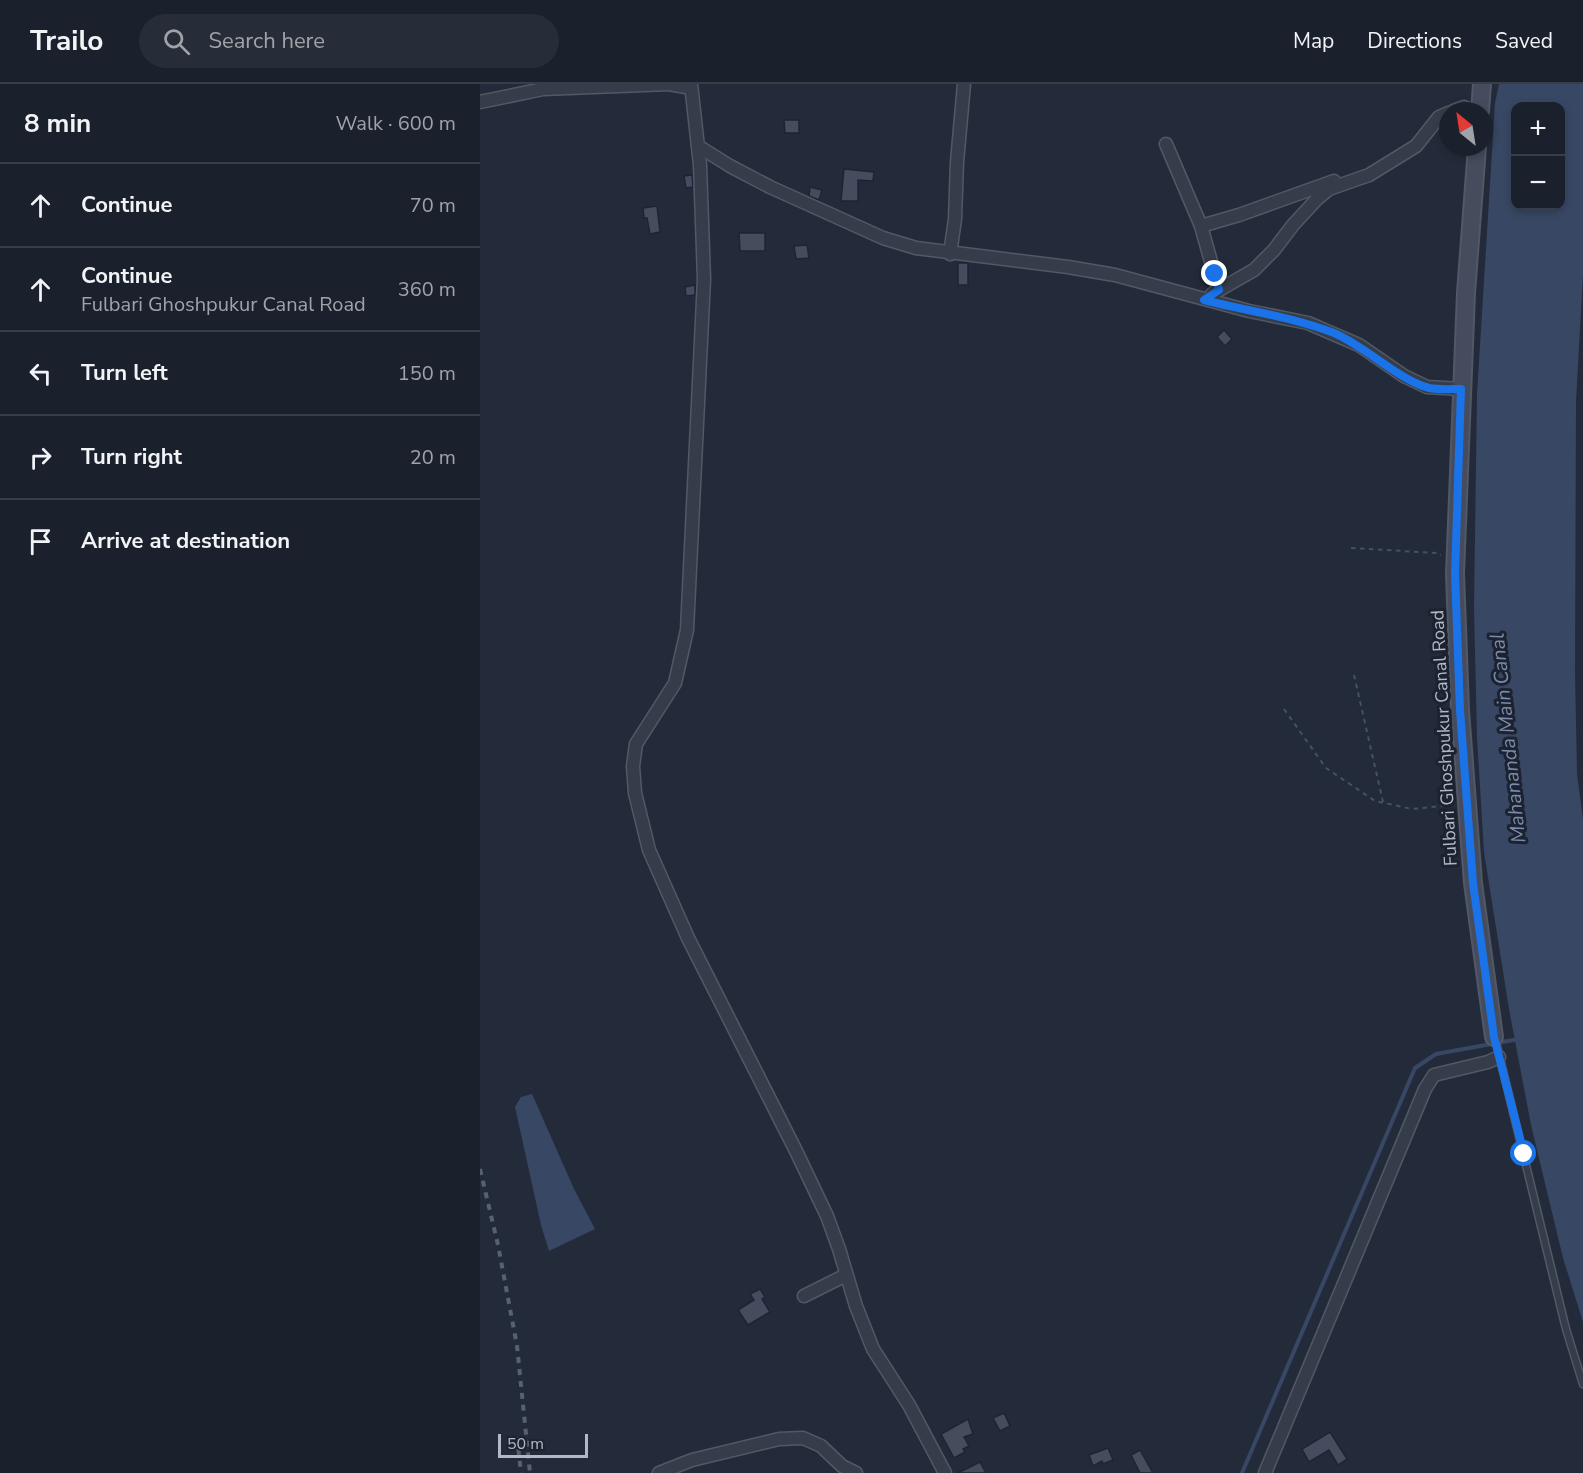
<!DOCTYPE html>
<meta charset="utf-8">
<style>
:root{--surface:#1a202c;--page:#272d38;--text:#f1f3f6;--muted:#9fa3a9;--line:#383e48}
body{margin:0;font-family:"Nunito Sans",sans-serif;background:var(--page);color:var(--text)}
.controls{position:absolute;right:18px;top:18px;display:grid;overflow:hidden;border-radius:12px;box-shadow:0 3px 9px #0003}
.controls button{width:54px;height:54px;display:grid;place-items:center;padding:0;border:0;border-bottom:2px solid var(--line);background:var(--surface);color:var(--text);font:30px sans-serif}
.compass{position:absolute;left:959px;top:18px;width:54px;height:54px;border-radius:50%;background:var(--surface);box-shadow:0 3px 9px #0003;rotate:330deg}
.scale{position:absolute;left:18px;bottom:15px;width:90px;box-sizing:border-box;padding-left:6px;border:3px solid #b2b8c6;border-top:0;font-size:16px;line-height:21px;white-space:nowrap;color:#b2b8c6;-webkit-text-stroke:4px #1c222f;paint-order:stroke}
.stop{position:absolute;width:18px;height:18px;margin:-14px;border:4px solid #1a73e8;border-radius:50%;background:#fff}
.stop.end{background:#1a73e8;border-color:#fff;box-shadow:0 2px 6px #0008}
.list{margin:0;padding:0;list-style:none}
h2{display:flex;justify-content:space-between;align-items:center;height:78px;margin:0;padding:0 24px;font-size:26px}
h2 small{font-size:20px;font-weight:400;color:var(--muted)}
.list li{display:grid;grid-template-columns:39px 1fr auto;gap:18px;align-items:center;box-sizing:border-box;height:84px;padding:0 24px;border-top:2px solid var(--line)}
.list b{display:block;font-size:22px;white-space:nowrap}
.list p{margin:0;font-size:20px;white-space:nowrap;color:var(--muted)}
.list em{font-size:20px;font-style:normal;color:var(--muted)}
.icon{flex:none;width:33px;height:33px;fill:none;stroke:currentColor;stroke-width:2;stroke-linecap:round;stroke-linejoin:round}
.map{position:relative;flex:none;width:1103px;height:1389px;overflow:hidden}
header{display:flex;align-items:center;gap:36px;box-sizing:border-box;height:84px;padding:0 30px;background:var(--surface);border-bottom:2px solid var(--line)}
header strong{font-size:28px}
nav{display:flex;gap:33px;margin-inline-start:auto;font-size:21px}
.search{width:420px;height:54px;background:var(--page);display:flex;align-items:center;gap:15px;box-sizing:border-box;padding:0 21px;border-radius:33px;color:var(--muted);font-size:22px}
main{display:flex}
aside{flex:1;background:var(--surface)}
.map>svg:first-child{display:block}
.water{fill:#384763;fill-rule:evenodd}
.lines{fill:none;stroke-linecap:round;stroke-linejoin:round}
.stream{stroke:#384763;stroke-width:4}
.building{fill:#444c5e;stroke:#1e2431;stroke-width:1.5}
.lane-casing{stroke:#525865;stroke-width:9}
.street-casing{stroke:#525865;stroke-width:15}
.secondary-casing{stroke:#525865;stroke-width:20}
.path{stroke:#425458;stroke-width:2;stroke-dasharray:4.5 4.5;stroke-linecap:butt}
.lane{stroke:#363d4a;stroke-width:6}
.street{stroke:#363d4a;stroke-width:12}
.secondary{stroke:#454c5d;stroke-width:16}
.rail{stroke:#586171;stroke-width:4;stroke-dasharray:6 6;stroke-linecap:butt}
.route{stroke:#1a73e8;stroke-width:8}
.labels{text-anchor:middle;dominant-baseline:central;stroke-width:6;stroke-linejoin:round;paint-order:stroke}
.street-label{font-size:18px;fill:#b2b8c6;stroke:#1c222f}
.water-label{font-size:20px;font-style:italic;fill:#7a8cad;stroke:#1c222f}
</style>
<header>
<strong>Trailo</strong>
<div class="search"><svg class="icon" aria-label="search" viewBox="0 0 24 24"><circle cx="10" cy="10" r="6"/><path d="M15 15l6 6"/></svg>Search here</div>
<nav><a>Map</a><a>Directions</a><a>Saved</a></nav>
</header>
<main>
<aside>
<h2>8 min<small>Walk · 600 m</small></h2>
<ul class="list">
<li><svg class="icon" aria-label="ahead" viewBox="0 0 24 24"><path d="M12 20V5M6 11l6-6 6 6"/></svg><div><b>Continue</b></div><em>70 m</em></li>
<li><svg class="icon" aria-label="ahead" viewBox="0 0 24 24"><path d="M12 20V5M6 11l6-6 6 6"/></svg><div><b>Continue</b><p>Fulbari Ghoshpukur Canal Road</p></div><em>360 m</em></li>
<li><svg class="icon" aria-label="left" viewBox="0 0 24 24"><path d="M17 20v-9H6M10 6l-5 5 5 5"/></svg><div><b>Turn left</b></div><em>150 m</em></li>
<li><svg class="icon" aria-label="right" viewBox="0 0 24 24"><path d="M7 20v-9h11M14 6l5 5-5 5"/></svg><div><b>Turn right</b></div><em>20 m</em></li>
<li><svg class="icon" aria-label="arrive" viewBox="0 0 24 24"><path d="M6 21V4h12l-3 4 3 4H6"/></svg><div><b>Arrive at destination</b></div></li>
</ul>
</aside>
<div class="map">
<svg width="1103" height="1389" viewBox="0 0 1103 1389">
<rect width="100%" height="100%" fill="#232b3a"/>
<g class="water">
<path d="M1019,0H1103V190L1096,317L1095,590L1097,690L1103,736V1238L1083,1174L1051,1041L1029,925L1004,768L997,653L994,523L997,310L1015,19ZM1036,22H1080V122H1036Z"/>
<path d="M52,1010L94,1105L115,1145L69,1167L61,1141L35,1023L41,1013Z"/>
</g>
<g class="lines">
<path class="stream" d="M762,1389L935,984L956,970L1039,955"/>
</g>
<g class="building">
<path d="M304,36H319V49H305Z"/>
<path d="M364,85L394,88L393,97L378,96V117H361Z"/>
<path d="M212,91L213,103L206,104L204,92Z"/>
<path d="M330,103L342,106L339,116L329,112Z"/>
<path d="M177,122L180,148L170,150L167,134H164L163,124Z"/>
<path d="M259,149H285V167H260Z"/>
<path d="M327,161L329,174L316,175L314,162Z"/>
<rect x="478" y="179" width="10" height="22"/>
<path d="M215,201V211L206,212L205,203Z"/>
<path d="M744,246L752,255L745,262L737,253Z"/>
<path d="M280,1205L285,1213L282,1215L290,1228L268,1241L258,1226L274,1216L270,1210Z"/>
<path d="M524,1329L530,1342L520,1347L513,1334Z"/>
<path d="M488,1335L493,1350L484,1353L489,1362L483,1365L485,1368L474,1374L461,1350Z"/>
<path d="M850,1348L867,1375L858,1381L849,1366L829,1378L822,1365Z"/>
<path d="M628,1364L633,1376L623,1380L622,1377L613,1382L609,1371Z"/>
<path d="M660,1366L673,1389H660L651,1371Z"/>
<path d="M500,1378L506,1389H478Z"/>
</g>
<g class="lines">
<defs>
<path id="lane" d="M1015,954L1086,1245L1103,1300"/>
<g id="street">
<path d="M211,0L220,81L224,195L207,546L195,599L156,660L153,682L155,709L169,766L208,854L316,1067L347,1132L359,1165L376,1222L393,1265L429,1321L465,1389"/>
<path d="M0,18L63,5L189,0L211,4"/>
<path d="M973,27L984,23L992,27"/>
<path d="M686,60L721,142L739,206L732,210"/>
<path d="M218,62L250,82L290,103L403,154L436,164L588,183L635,191L769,227L828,239L879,261L924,292L947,303L981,305"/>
<path d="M721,142L759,131L854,97"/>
<path d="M470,170L475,135L477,78L484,0"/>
<path d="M739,206L774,186L794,166L813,141L837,115L849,105L889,91L936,62L959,33L968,29"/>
<path d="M324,1212L366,1191"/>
<path d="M179,1389L212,1376L299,1355L323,1354L341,1362L362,1382L376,1389"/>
<path d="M785,1389L945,1005L954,991L1008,978L1019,973"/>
</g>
<g id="secondary">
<path d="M1000,27L1002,0"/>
<path d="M997,63L986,209L975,490L980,626L993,799L1014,953"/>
</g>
</defs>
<use href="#lane" class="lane-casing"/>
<use href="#street" class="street-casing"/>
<use href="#secondary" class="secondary-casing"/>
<g class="path">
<path d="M871,464L957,469L961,471"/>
<path d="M874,591L903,718"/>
<path d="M804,625L846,684L895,717L932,725L972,721"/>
</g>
<use href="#lane" class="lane"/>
<use href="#street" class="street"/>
<use href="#secondary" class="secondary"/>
<g class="rail">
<path d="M0,1085L18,1161L37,1262L50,1389"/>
<path d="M37,1353L41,1389"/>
</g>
</g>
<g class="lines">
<path class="route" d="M735,190L739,206L724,216C767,227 813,233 854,249C885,262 920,297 949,304C960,306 971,305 981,305L975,490L980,626L993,799L1014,953L1044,1070"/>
</g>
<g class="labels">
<g class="street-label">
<text transform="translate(964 654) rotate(-93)">Fulbari Ghoshpukur Canal Road</text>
</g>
<g class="water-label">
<text transform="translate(1028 654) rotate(-96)">Mahananda Main Canal</text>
</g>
</g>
</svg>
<div class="controls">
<button>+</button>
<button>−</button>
</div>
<svg class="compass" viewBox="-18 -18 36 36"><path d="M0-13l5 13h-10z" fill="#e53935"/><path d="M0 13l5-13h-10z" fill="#9fa3a9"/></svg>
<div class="scale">50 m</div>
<div class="stop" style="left:1044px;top:1070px"></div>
<div class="stop end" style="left:735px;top:190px"></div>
</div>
</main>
